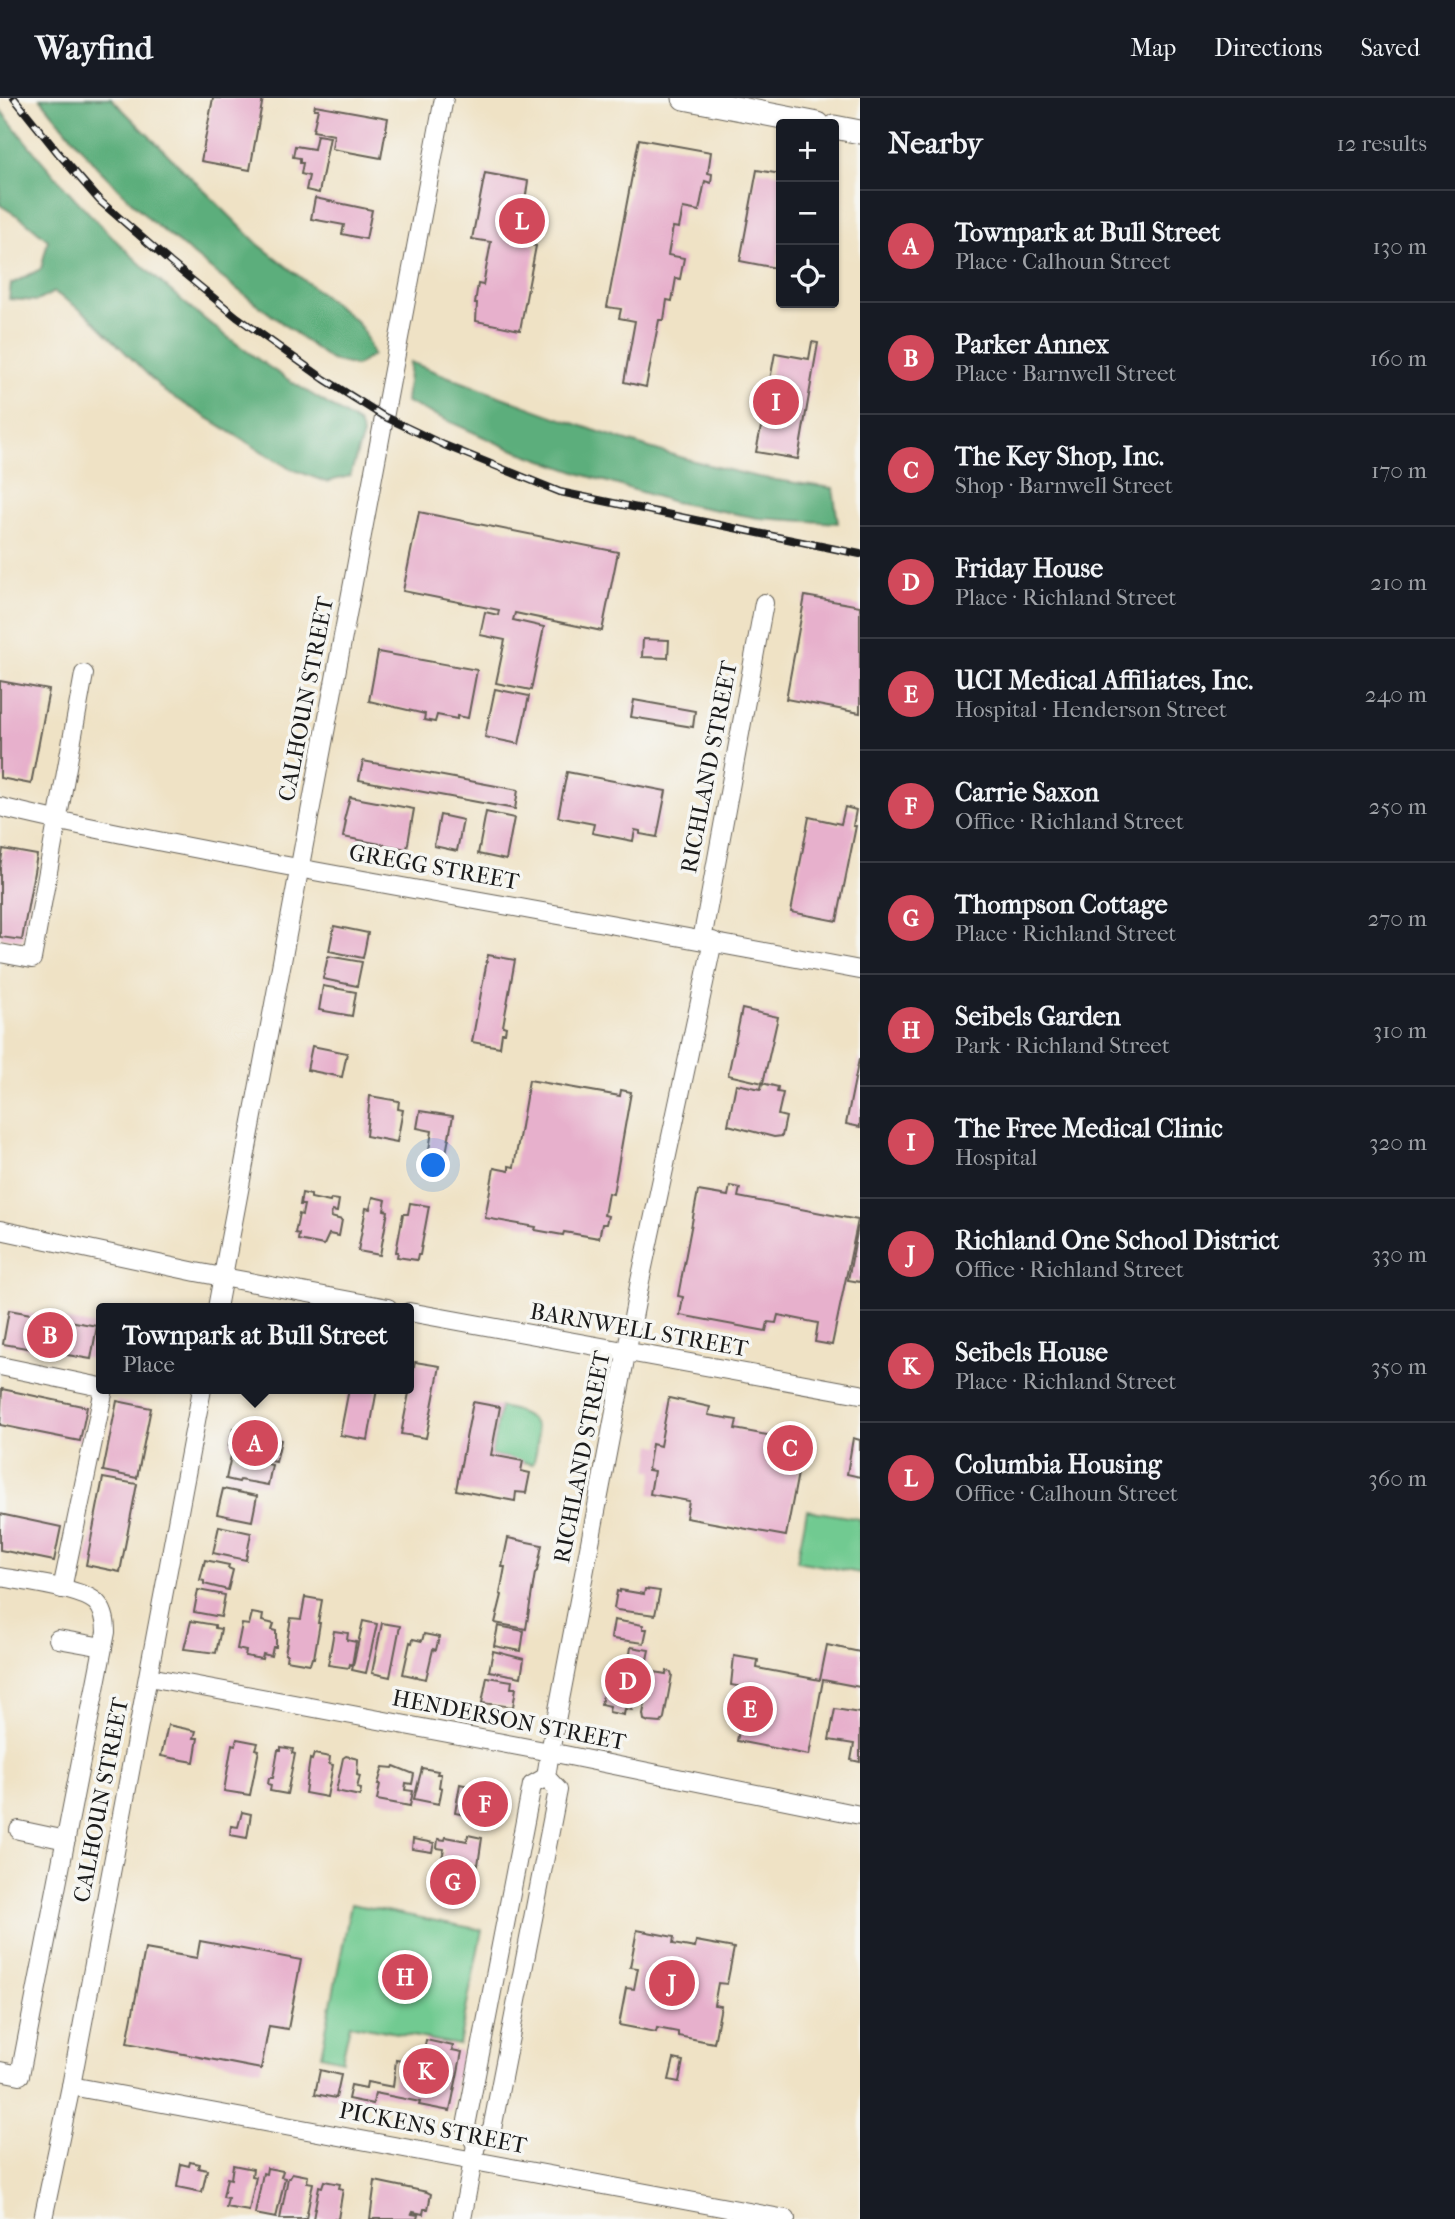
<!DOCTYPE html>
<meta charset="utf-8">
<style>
:root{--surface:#171b24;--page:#20242c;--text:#f1f3f6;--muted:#9ea1a6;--line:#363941;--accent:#d1495b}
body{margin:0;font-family:"IM FELL French Canon",serif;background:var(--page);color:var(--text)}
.controls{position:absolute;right:21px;top:21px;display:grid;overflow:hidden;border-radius:7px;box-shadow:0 2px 5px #0004}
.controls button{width:63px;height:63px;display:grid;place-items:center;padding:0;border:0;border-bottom:2px solid var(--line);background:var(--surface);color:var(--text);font:35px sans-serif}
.you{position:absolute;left:434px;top:1068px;width:24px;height:24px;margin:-18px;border:5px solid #fff;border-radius:50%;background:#1a73e8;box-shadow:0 0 0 10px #1a73e833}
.badge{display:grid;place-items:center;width:46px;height:46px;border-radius:50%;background:var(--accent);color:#fff;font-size:23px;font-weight:700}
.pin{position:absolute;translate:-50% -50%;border:4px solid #fff;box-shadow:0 2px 7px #0006}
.popup{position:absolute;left:96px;top:1205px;width:318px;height:91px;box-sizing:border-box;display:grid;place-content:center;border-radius:7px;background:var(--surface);filter:drop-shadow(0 2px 5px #0005);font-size:23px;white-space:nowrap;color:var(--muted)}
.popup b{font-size:26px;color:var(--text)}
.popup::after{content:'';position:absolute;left:50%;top:100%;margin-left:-14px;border:14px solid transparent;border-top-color:var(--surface)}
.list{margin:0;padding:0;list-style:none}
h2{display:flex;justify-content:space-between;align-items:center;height:91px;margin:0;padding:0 28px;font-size:30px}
h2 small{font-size:23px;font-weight:400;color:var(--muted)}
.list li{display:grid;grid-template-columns:46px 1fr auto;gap:21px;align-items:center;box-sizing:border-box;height:112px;padding:0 28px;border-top:2px solid var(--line)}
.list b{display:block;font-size:26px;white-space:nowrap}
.list p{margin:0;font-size:23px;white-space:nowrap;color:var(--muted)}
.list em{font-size:23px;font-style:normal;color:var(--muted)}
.icon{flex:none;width:38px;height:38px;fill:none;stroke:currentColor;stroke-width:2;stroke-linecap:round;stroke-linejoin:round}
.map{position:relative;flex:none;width:860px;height:2121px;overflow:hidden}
header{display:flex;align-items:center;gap:42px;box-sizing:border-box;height:98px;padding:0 35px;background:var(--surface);border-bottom:2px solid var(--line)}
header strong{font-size:33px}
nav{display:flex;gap:38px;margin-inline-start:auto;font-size:24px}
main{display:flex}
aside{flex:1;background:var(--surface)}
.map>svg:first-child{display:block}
.green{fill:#71ca91;stroke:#467356;stroke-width:2}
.forest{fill:#5cae7b;stroke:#3c654c;stroke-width:2}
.building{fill:#e7b0cc}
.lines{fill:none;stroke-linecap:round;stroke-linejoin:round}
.minor-casing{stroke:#666157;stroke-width:20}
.major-casing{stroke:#666157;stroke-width:25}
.minor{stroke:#fff;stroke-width:18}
.major{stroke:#fff;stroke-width:23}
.rail-casing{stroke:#1c1c1c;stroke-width:8}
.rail{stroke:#f6f6f2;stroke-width:5;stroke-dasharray:16;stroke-linecap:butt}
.labels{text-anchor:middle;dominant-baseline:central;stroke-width:7;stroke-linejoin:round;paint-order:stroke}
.street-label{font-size:23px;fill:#1c1c1c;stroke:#f6f6f2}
</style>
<header>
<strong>Wayfind</strong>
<nav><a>Map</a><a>Directions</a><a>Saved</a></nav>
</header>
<main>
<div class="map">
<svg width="860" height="2121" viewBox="0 0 860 2121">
<rect width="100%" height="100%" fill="#f6f6f2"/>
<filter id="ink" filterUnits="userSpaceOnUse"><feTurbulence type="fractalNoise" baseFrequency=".0143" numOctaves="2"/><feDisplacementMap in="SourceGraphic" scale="14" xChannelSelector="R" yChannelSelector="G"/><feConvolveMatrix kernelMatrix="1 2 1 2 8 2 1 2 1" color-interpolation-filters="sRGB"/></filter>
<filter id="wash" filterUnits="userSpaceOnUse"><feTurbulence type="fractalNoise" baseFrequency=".00686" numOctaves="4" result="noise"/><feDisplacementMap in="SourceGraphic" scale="28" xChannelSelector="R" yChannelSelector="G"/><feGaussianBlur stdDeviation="1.57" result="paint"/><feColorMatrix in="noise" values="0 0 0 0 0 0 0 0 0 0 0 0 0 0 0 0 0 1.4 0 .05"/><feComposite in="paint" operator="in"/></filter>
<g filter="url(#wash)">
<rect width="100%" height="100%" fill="#efe2c5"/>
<g class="green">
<path d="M500,1309C538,1316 544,1329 533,1366L491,1357Z"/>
<path d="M807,1412L860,1421V1475L797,1463Z"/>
<path d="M351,1806L482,1832L459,1947L350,1926L342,1962L321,1957Z"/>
</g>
<g class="forest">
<path d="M40,0H111L258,146L356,223L364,234L373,257L356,268L331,262L221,179L150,122L97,69Z"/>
<path d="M0,11C75,109 166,198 269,269C298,289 329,306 359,326L363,337L350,378L326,384L289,370L165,294L87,216L54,194L37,203L9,201L11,186L41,171L48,142L24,122L0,107Z"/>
<path d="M410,264C521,307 633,350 749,377C776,383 805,386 833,390L838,425L758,420L674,404L581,376L506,349L406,304Z"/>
</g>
<g id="blocks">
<g class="building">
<path d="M213,0H263L250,72L201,63Z"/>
<path d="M315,7L388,20L381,60L332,51L334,37L313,33L318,11H314Z"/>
<path d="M317,37L330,39L319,95L306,92L309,78L301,76L303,65H300V60L293,59L295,48L314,51Z"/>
<path d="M639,41L711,54L708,75L712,76L711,85L705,83L699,113L683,110L679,130L673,129L668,157L684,160L680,181L676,180L672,203L667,202L664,222H659L646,289L624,284L635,223L619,220L621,211L607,209Z"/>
<path d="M757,72L781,76V156L779,155L776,170L740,163Z"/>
<path d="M485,75L528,83L525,103L540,106L532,147L536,148L520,232L476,223L477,205H475L478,186L483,187L491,144L472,141Z"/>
<path d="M315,100L372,112L366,141L342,136L344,127L311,121Z"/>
<path d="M812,244L818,245L798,361L756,354L764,314L757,313L760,292L768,293L775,255L809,261Z"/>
<path d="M419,414L618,454L602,533L515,515L513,522L544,529L531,592L496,585L505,542L480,537L485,514L498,517L499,512L403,493Z"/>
<path d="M805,498L860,508V615L786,601Z"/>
<path d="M643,541L669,542L668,560L642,559Z"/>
<path d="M378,554L477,572L468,620L457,618V621L437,617L435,624L424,622L425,616L369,603Z"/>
<path d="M0,583L49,592L31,686L0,680Z"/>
<path d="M495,591L529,598L519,646L485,639Z"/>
<path d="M634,602L695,613L693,629L631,619Z"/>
<path d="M363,663L518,692L515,711L359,682Z"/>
<path d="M567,674L666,693L657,739L640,736V733L635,732L633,743L592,735L594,726L558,719Z"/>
<path d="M350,699L414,711L407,751L343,739L346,723L344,722Z"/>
<path d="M845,709L856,712L853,728H856L837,823L791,814L809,719L841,726Z"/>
<path d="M486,714L514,720L506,762L478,756Z"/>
<path d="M440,717L463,722L457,753L434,748Z"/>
<path d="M3,751L37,757L22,842L0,839V769Z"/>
<path d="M334,828L368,835L363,860L329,853Z"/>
<path d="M488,857L515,862L503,928L506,929L505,935H502L500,949L472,944Z"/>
<path d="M328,858L362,864L357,888L323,881Z"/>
<path d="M323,888L356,894L352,918L319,912Z"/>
<path d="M742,911L778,919L763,985L728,977Z"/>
<path d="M312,948L347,955L342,979L307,972Z"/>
<path d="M859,961H860V1029L846,1026Z"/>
<path d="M529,982L620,998L621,992L631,994L613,1096L608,1095L604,1117L608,1118L606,1126H602L599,1140L564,1134L563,1137L535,1132L536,1129L485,1120L494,1070L509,1073V1068L514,1069Z"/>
<path d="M762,985L778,989L777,994L783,995L778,1017L786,1019L782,1038L774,1039L728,1027L736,986L761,991Z"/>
<path d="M370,998L399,1003L398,1011L403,1012L397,1044L366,1038Z"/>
<path d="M420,1013L453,1018L444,1066L427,1064L432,1033L417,1030Z"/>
<path d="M730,1088L740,1090L738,1099L858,1122L832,1247L815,1244L818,1225L778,1217L776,1225L768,1224L766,1233L680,1217L683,1199L678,1198L698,1093L728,1098Z"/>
<path d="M302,1095L311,1097V1100L330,1104L331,1101L339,1102L337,1114L332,1113L331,1119L342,1122L339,1138L329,1136L324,1147L298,1142L299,1136L295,1135L299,1116L302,1117L304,1107H300Z"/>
<path d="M373,1099L386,1102L384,1112L388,1113L380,1157L358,1153L366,1110L370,1111Z"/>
<path d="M410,1105L429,1108L420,1157H418L417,1162L397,1159L398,1154H396L403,1116H408Z"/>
<path d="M858,1129H860V1184L848,1182Z"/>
<path d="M9,1212L97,1228L91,1261L3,1246Z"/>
<path d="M415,1264L440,1268L426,1340L401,1336Z"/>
<path d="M2,1291L87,1309L80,1343L0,1327Z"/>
<path d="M349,1291H377L368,1342L340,1337Z"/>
<path d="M669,1300L710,1309L708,1317L737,1322L735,1331L804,1344L786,1438L686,1420L689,1403L650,1396L654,1373L648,1372L652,1346L660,1348Z"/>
<path d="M117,1303L151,1310L137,1380L103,1373Z"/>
<path d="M473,1304L500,1309L491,1357L523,1363L521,1373L530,1375L526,1395L516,1394L515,1403L456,1392Z"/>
<path d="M233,1331L281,1342L276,1364L244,1357L245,1354L229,1348Z"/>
<path d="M853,1340L860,1342V1379L847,1376Z"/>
<path d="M231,1358L272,1367L268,1387L240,1382L239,1384L226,1381Z"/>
<path d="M103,1380L137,1386L120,1474L86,1467Z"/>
<path d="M223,1391L257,1398L252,1423L217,1416Z"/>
<path d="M0,1416L61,1429L54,1463L0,1452Z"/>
<path d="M219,1428L251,1435L246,1462L213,1455Z"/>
<path d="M508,1440L542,1447L537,1473L535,1475L526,1531L495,1525L502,1497L500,1496L505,1469H502Z"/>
<path d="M205,1462L229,1467L228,1470L233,1472L228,1492L204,1486V1483L200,1482Z"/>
<path d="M645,1491L660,1493L655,1517L617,1512L614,1510L617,1493L620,1494V1492L644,1496Z"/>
<path d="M198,1492L225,1497L221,1519L194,1514Z"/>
<path d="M305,1499L322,1502L318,1525H320L314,1560H312L310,1566L286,1562L287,1556H285L291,1520L301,1521Z"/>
<path d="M252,1515L263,1517L262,1523L274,1526L272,1532L276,1533V1549H273L271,1558L263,1556L262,1561L245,1558L246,1553L237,1551L242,1526L249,1527Z"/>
<path d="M614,1522L643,1527V1531H647L644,1545L613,1541L611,1540Z"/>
<path d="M191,1523L215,1527V1530L221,1531L216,1555L184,1551Z"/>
<path d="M363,1523L377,1526L366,1575L352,1572Z"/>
<path d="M382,1525L400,1528L390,1579L372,1575Z"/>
<path d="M498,1528L524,1533L521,1553L494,1548Z"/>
<path d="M334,1533L348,1535L347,1542L356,1544L352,1567L350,1566L349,1570L328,1567Z"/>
<path d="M424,1536L439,1539L436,1552L433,1551L426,1581L403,1576L410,1544L412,1545L413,1541L422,1543Z"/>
<path d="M827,1547L860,1554V1589L823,1582L809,1657L737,1643L740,1628H735L740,1599L745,1600L748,1590L731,1587L734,1558L758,1562L757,1570L820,1582Z"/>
<path d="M631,1549L649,1552L642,1585H641L639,1592L637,1591L632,1612L625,1611L624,1617L609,1614L610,1608L601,1606L606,1582L613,1584L615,1577L619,1578L622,1562L629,1563Z"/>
<path d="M493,1553L524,1561L521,1579L489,1573Z"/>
<path d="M667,1573L671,1574L672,1577L664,1620L661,1625L649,1624L644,1622L643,1616L649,1586H652L654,1574L666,1576Z"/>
<path d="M487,1579L512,1583L511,1590H516L513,1609L482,1605Z"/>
<path d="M835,1611L860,1615V1664L851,1662L854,1646L829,1642Z"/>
<path d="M168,1627L196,1633L194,1640H198L194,1664L161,1658Z"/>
<path d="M237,1641L258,1645L256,1651L259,1652L250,1697L224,1693L232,1646L235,1647Z"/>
<path d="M281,1649L293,1651L292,1655L295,1656L287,1696L270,1693L271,1687L268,1686L269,1680H273L278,1652H281Z"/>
<path d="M314,1656L330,1659L329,1666L333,1667L327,1699L305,1695L310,1661L312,1662Z"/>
<path d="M346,1658L358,1661L357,1677L360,1678L357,1690L361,1691L360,1698L336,1693L343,1660Z"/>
<path d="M394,1668L414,1676L412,1686L406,1685L405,1692L413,1693L410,1708L377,1702L380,1686H378L383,1669L393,1670Z"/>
<path d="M422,1670L438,1673L437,1676H441L439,1689L442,1690L439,1706L414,1701Z"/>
<path d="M460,1686L499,1695L494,1722L455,1715Z"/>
<path d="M242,1714L251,1716L247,1740L230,1737L231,1728L238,1729Z"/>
<path d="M468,1737L482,1740L478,1767L442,1760L444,1751L437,1750L438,1741L445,1742L446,1739L467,1743Z"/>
<path d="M413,1741L434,1745L432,1754L412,1751Z"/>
<path d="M438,1767L474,1775L468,1801L433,1793Z"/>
<path d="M637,1832L674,1839L673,1846L695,1850L696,1843L734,1850L727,1886L718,1885L714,1907L721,1908L714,1945L678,1938V1934L657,1930L656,1934L619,1927L626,1890L634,1891L638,1870L630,1869Z"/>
<path d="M200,1843L301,1862L288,1931L269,1928L261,1971L127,1945L145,1851L197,1860Z"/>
<path d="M426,1942L453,1948L452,1952L462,1954L450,2013L419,2007L420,2004L375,1995L373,2006L348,2001L351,1987L366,1990L367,1984L393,1989L396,1962L413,1965L416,1953L424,1952Z"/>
<path d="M674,1961L683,1963L679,1984L669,1982Z"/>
<path d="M320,1972L341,1977L336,2000L315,1996Z"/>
<path d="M190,2064L199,2066L198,2070L207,2072L202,2094L177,2089L181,2066L189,2068Z"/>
<path d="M233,2067L253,2071L252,2078L256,2079L249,2113L226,2109L228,2100L223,2099L227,2080L231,2081Z"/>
<path d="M267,2070L283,2073L281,2079L285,2080L276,2120L255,2116L263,2075L266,2076Z"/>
<path d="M292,2075L308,2078L307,2084L313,2085L306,2121H280L288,2080H290Z"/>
<path d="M324,2083L340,2086L339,2090L343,2091L338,2121H313L319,2088L322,2089Z"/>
<path d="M375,2083L427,2094L431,2096L428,2111H424L423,2116L413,2114L412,2116L418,2117L417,2121H370Z"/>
</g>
</g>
</g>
<g filter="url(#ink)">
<use href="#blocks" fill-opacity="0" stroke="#666157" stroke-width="2"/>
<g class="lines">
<defs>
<g id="minor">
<path d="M0,709C84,730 170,745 255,762C456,800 659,833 860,872"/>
<path d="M702,842L764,505"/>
<path d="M0,855L32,861L84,576"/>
<path d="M0,1132L196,1174L388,1210"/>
<path d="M217,1210L444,0"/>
<path d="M409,1214L860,1296"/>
<path d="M0,1268L101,1289"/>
<path d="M0,1479C22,1483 81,1490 96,1504C104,1512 106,1523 106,1534L20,1977L0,1973"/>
<path d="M62,1491L104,1291"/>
<path d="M58,1541L103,1549"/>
<path d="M149,1579L550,1654L860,1717"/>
<path d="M19,1732L66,1742"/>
<path d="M71,1988L786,2121"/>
<path d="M476,2047L466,2028L532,1687L546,1679"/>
<path d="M43,2121L71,1988L202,1291"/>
<path d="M462,2121L476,2047L492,2031L558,1692L546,1679L550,1654L640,1183L713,843"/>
</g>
<g id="major">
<path d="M684,0L818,26"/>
<path d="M834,29L860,34"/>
</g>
</defs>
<use href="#minor" class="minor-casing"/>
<use href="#major" class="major-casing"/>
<use href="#minor" class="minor"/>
<use href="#major" class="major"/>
<defs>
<path id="rail" d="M14,0L58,55L100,103L170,164L237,219L324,281L383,318L444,347L560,394L860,456"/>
</defs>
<use href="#rail" class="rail-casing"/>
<use href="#rail" class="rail"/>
</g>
</g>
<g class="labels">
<g class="street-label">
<text transform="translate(306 601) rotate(-79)">CALHOUN STREET</text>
<text transform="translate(709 669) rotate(-79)">RICHLAND STREET</text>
<text transform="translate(434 769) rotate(10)">GREGG STREET</text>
<text transform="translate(639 1232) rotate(10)">BARNWELL STREET</text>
<text transform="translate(582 1359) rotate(-79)">RICHLAND STREET</text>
<text transform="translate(509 1622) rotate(11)">HENDERSON STREET</text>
<text transform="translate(101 1702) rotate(-79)">CALHOUN STREET</text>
<text transform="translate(433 2030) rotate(11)">PICKENS STREET</text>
</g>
</g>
</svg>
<div class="controls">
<button>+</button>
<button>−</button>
<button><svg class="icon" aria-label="locate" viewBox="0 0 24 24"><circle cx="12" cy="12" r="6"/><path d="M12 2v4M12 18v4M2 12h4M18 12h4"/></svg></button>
</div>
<div class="you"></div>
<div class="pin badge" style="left:255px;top:1345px">A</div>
<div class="popup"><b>Townpark at Bull Street</b>Place</div>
<div class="pin badge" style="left:50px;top:1237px">B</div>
<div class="pin badge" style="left:790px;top:1350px">C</div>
<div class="pin badge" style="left:628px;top:1583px">D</div>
<div class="pin badge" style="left:750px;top:1611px">E</div>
<div class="pin badge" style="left:485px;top:1706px">F</div>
<div class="pin badge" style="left:453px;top:1784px">G</div>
<div class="pin badge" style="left:405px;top:1879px">H</div>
<div class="pin badge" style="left:776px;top:304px">I</div>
<div class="pin badge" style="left:672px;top:1885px">J</div>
<div class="pin badge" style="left:426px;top:1973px">K</div>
<div class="pin badge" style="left:522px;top:123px">L</div>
</div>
<aside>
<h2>Nearby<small>12 results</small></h2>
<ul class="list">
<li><span class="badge">A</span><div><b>Townpark at Bull Street</b><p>Place · Calhoun Street</p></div><em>130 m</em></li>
<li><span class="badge">B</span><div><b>Parker Annex</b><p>Place · Barnwell Street</p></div><em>160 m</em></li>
<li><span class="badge">C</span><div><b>The Key Shop, Inc.</b><p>Shop · Barnwell Street</p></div><em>170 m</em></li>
<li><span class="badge">D</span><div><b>Friday House</b><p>Place · Richland Street</p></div><em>210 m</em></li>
<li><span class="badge">E</span><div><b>UCI Medical Affiliates, Inc.</b><p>Hospital · Henderson Street</p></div><em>240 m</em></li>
<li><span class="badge">F</span><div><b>Carrie Saxon</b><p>Office · Richland Street</p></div><em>250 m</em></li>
<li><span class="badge">G</span><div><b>Thompson Cottage</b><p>Place · Richland Street</p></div><em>270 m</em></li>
<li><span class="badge">H</span><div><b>Seibels Garden</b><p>Park · Richland Street</p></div><em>310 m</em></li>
<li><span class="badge">I</span><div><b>The Free Medical Clinic</b><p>Hospital</p></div><em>320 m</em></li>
<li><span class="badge">J</span><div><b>Richland One School District</b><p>Office · Richland Street</p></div><em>330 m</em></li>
<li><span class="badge">K</span><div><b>Seibels House</b><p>Place · Richland Street</p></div><em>350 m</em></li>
<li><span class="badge">L</span><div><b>Columbia Housing</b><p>Office · Calhoun Street</p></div><em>360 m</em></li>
</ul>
</aside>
</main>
